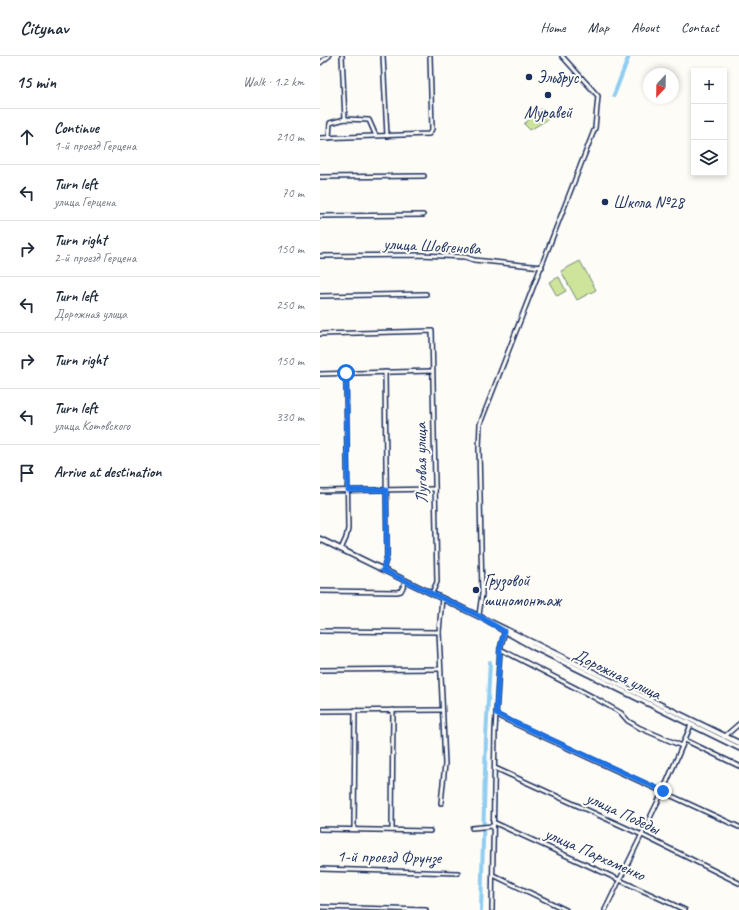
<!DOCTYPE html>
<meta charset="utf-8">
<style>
:root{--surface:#fff;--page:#f6f6f7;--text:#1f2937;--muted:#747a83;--line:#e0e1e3}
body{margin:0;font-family:Caveat,sans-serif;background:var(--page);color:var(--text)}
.controls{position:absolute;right:12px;top:12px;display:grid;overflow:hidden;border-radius:0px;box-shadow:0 2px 6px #0003}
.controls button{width:36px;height:36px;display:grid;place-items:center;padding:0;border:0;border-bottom:1px solid var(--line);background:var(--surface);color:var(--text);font:20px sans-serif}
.compass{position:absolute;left:323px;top:12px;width:36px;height:36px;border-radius:50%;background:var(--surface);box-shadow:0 2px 6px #0003;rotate:202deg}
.stop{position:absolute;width:12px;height:12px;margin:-9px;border:3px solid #1a73e8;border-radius:50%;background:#fff}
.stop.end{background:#1a73e8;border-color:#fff;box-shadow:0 1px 4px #0008}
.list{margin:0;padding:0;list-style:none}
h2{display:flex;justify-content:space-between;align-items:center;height:52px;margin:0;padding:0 16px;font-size:17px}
h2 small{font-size:13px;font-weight:400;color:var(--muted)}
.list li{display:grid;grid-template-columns:26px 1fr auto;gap:12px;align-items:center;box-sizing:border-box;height:56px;padding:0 16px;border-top:1px solid var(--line)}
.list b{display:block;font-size:15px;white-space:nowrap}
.list p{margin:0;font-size:13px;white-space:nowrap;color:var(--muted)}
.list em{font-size:13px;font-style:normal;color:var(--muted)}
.icon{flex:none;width:22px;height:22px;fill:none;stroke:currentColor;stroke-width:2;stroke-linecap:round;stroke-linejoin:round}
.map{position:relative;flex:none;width:419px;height:854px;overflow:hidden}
header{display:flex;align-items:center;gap:24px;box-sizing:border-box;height:56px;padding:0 20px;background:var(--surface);border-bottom:1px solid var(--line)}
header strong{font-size:19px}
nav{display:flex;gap:22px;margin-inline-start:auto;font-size:14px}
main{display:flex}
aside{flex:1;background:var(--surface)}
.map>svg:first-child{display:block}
.green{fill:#cde49a;stroke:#748a7c}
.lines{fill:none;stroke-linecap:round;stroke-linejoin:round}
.canal{stroke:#90cdf0;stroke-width:4}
.street-casing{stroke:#1b2f5e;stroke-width:6}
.secondary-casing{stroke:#1b2f5e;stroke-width:7}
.street{stroke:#fdfcf7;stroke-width:3}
.secondary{stroke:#fdfcf7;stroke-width:4}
.route{stroke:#1a73e8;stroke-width:5}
.poi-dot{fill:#1b2f5e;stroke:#fdfcf7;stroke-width:1.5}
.labels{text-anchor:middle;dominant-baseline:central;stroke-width:4;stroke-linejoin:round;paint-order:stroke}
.poi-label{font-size:17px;fill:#1b2f5e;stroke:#fdfcf7;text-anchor:start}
.street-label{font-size:17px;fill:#1b2f5e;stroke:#fdfcf7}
</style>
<header>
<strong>Citynav</strong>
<nav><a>Home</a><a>Map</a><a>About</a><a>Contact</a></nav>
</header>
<main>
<aside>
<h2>15 min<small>Walk · 1.2 km</small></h2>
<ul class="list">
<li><svg class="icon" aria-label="ahead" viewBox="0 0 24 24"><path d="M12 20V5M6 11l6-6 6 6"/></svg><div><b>Continue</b><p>1-й проезд Герцена</p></div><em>210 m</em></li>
<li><svg class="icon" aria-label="left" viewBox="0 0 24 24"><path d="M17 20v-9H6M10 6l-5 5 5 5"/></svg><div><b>Turn left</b><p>улица Герцена</p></div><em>70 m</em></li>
<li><svg class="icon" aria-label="right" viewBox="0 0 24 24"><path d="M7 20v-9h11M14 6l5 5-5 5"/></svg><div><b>Turn right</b><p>2-й проезд Герцена</p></div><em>150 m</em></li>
<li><svg class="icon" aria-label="left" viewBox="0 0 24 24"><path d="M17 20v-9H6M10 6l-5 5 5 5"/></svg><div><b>Turn left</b><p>Дорожная улица</p></div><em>250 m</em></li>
<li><svg class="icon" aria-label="right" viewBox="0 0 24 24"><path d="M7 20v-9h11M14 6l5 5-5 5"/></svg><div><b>Turn right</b></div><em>150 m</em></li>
<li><svg class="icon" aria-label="left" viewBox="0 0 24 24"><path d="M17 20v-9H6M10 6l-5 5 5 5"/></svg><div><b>Turn left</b><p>улица Котовского</p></div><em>330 m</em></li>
<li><svg class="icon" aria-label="arrive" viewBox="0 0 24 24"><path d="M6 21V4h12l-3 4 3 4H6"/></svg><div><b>Arrive at destination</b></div></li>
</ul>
</aside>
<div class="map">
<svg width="419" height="854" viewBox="0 0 419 854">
<rect width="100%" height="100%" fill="#fdfcf7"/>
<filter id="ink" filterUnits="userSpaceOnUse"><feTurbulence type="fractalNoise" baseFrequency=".025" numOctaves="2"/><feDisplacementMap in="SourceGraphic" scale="8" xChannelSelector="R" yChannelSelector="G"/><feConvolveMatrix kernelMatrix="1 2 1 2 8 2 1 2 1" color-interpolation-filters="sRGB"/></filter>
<g filter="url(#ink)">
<g class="green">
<path d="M221,53L230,62L210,74L204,68Z"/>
<path d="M260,205L276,234L257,244L241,215Z"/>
<path d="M239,221L246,235L237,240L229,226Z"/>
</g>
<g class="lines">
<g class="canal">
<path d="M294,39L309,0"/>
<path d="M161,854L166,682L170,606"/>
</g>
<defs>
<g id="street">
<path d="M22,0L25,63"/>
<path d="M63,0L67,80"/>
<path d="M0,7L9,0"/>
<path d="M0,82L109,78L112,73L110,0"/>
<path d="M9,82L10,67L25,63L49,64L56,80"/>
<path d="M0,121L104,120"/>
<path d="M0,160L103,159"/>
<path d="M0,200L101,199L145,201L154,204L222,211"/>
<path d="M0,240L106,238"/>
<path d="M0,278L112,275L117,526L112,537"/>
<path d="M0,318L112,315"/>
<path d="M0,435L115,433"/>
<path d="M21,493L26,482L28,473L26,317"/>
<path d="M63,514L67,500L65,316"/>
<path d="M0,535L77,536L81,535L86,525"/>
<path d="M159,559L162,538L159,392L160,368L275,72L278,40L242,0"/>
<path d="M0,575L119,576"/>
<path d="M180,593L273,641L301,657L308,665L320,672L362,690"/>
<path d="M0,614L120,613"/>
<path d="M0,655L122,654"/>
<path d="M176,659L419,771"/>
<path d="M404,681L419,668"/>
<path d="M365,684L419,710"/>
<path d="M175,712L322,779L419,827"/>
<path d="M121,747L125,708L119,576L122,542"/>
<path d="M173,766L365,854"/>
<path d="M152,772L173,770"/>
<path d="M0,773L110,775"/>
<path d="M34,773L35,654"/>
<path d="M72,773L73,654"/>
<path d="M0,813L138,817"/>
<path d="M173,819L246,854"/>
<path d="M0,851L106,854"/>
<path d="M172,854L175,675L180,593L185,575"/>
<path d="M285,854L343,735L371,669"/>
</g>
<g id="secondary">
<path d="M0,483L419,687"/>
<path d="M179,572L213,591L419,692"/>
</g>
</defs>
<use href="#street" class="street-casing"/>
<use href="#secondary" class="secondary-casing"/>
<use href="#street" class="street"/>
<use href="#secondary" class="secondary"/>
</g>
</g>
<g class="lines" filter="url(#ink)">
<path class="route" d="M26,317L28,434H66L67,500L63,514L159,560L184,575L180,593L176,658L343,735"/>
</g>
<g class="poi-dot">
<circle cx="209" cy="21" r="4"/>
<circle cx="228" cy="39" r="4"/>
<circle cx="285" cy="146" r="4"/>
<circle cx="156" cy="534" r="4"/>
</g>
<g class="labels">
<g class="poi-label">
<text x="217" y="21">Эльбрус</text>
<text x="228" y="56" text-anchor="middle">Муравей</text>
<text x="293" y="146">Школа №28</text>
<text x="164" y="524">Грузовой<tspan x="164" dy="20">шиномонтаж</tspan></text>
</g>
<g class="street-label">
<text transform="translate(112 190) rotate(3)">улица Шовгенова</text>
<text transform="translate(101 407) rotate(-91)">Луговая улица</text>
<text transform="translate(297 618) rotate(26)">Дорожная улица</text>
<text transform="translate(303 757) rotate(25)">улица Победы</text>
<text transform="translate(275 798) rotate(24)">улица Пархоменко</text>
<text transform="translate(69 801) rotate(1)">1-й проезд Фрунзе</text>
</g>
</g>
</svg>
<div class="controls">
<button>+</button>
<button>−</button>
<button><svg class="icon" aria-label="layers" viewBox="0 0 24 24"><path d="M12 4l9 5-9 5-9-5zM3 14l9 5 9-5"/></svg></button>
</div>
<svg class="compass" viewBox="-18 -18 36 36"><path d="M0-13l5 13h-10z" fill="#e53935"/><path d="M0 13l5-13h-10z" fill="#747a83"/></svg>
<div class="stop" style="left:26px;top:317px"></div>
<div class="stop end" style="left:343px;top:735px"></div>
</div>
</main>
